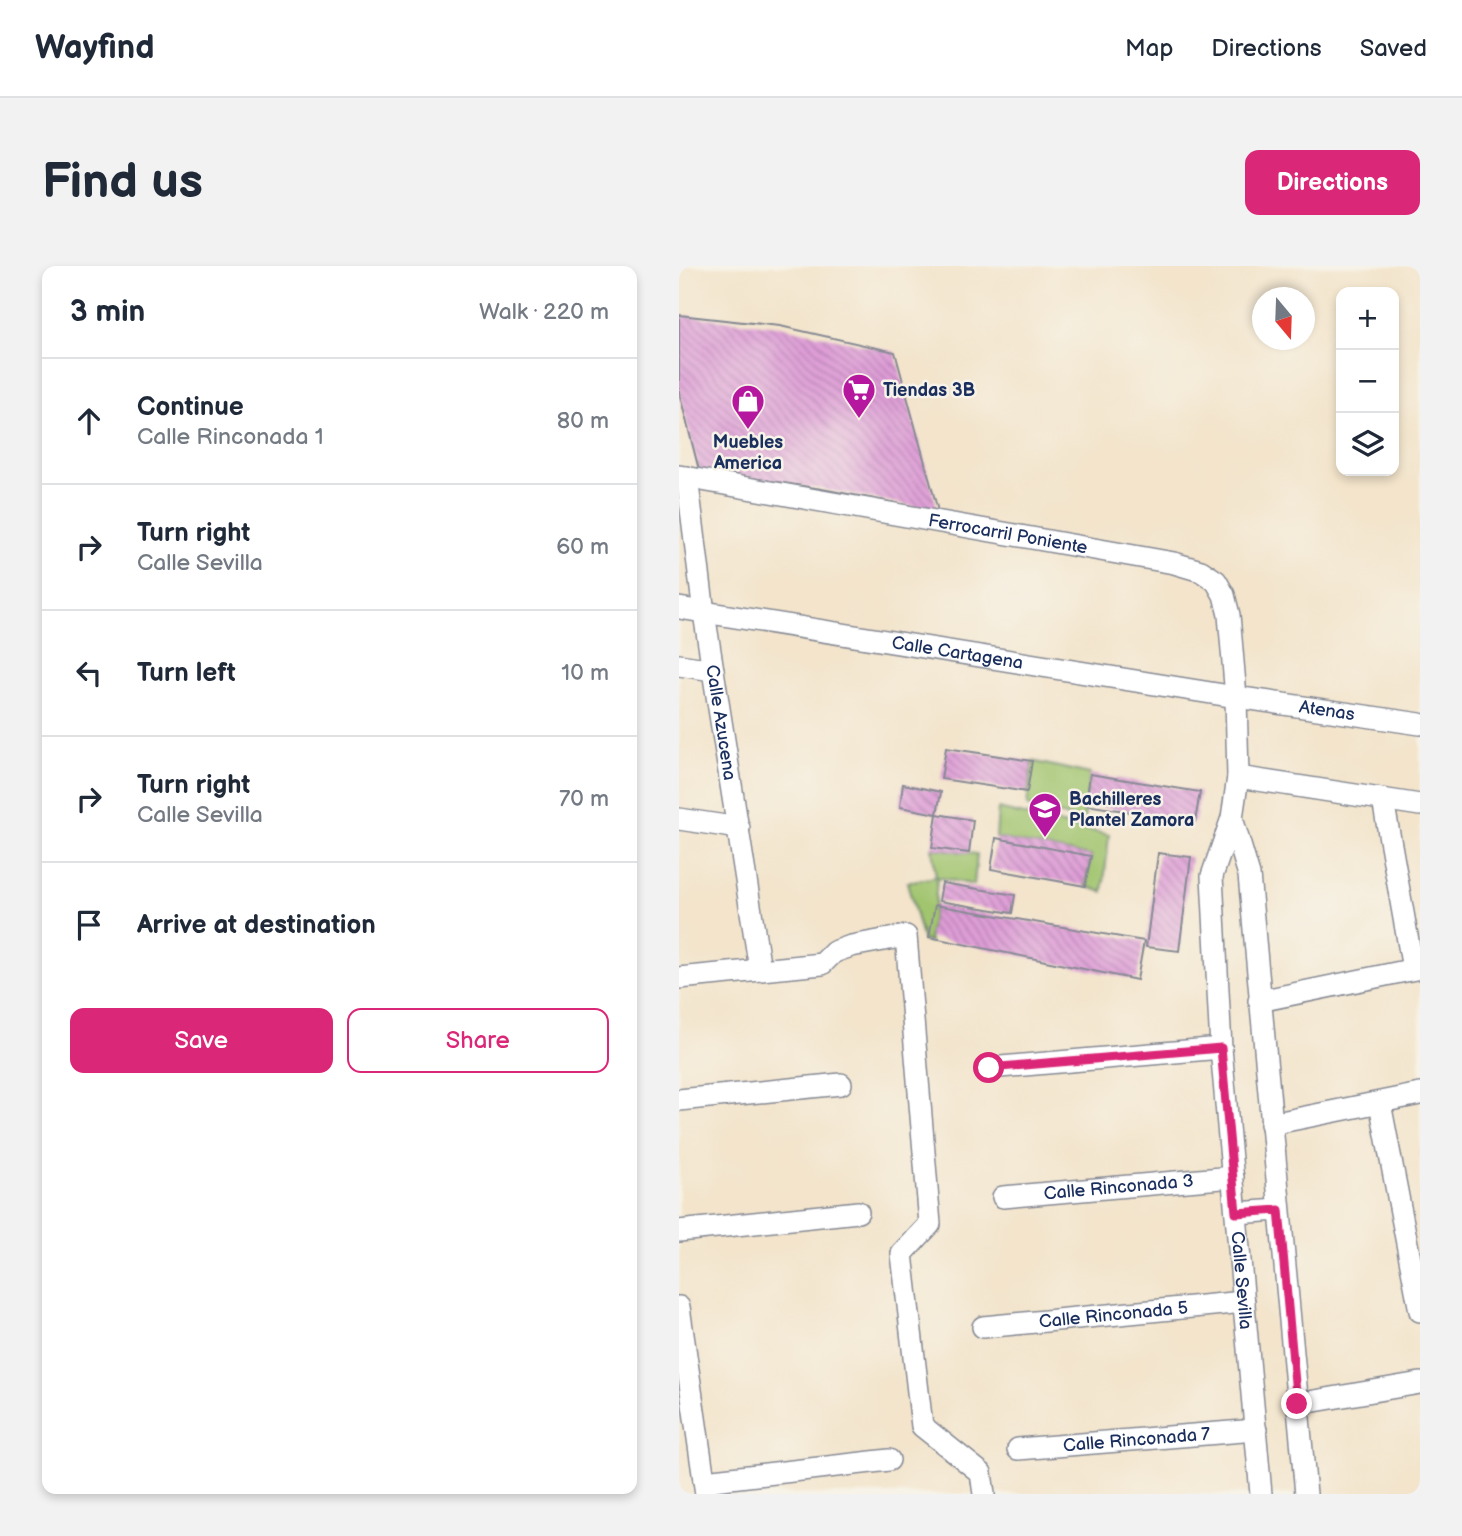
<!DOCTYPE html>
<meta charset="utf-8">
<style>
:root{--surface:#fff;--page:#f2f2f3;--text:#1f2937;--muted:#747a83;--line:#e0e1e3;--accent:#db2777}
body{margin:0;font-family:"Balsamiq Sans",sans-serif;background:var(--page);color:var(--text)}
.controls{position:absolute;right:21px;top:21px;display:grid;overflow:hidden;border-radius:14px;box-shadow:0 4px 10px #0003}
.controls button{width:63px;height:63px;display:grid;place-items:center;padding:0;border:0;border-bottom:2px solid var(--line);background:var(--surface);color:var(--text);font:35px sans-serif}
.compass{position:absolute;left:573px;top:21px;width:63px;height:63px;border-radius:50%;background:var(--surface);box-shadow:0 4px 10px #0003;rotate:161deg}
.stop{position:absolute;width:21px;height:21px;margin:-16px;border:5px solid #db2777;border-radius:50%;background:#fff}
.stop.end{background:#db2777;border-color:#fff;box-shadow:0 2px 7px #0008}
.list{margin:0;padding:0;list-style:none}
h2{display:flex;justify-content:space-between;align-items:center;height:91px;margin:0;padding:0 28px;font-size:30px}
h2 small{font-size:23px;font-weight:400;color:var(--muted)}
.list li{display:grid;grid-template-columns:46px 1fr auto;gap:21px;align-items:center;box-sizing:border-box;height:126px;padding:0 28px;border-top:2px solid var(--line)}
.list b{display:block;font-size:26px;white-space:nowrap}
.list p{margin:0;font-size:23px;white-space:nowrap;color:var(--muted)}
.list em{font-size:23px;font-style:normal;color:var(--muted)}
.actions{display:flex;gap:14px;padding:21px 28px}
.actions a{flex:1;padding:16px 0;border:2px solid var(--accent);border-radius:14px;text-align:center;font-size:24px;color:var(--accent)}
.actions .main{background:var(--accent);color:#fff}
.icon{flex:none;width:38px;height:38px;fill:none;stroke:currentColor;stroke-width:2;stroke-linecap:round;stroke-linejoin:round}
.map{position:relative;flex:none;width:741px;height:1228px;overflow:hidden;border-radius:14px}
header{display:flex;align-items:center;gap:42px;box-sizing:border-box;height:98px;padding:0 35px;background:var(--surface);border-bottom:2px solid var(--line)}
header strong{font-size:33px}
nav{display:flex;gap:38px;margin-inline-start:auto;font-size:24px}
.intro{display:flex;align-items:center;justify-content:space-between;box-sizing:border-box;height:168px;padding:0 42px}
h1{margin:0;font-size:49px}
.button{padding:18px 32px;border-radius:14px;background:var(--accent);color:#fff;font-size:24px;font-weight:700}
main{display:flex;gap:42px;padding:0 42px}
aside{flex:1;background:var(--surface);border-radius:14px;box-shadow:0 4px 10px #0003}
.map>svg:first-child{display:block}
.green{fill:#a1c46e;stroke:#5e7a66;stroke-width:2}
.building{fill:url(#building-back-hatch)}
.lines{fill:none;stroke-linecap:round;stroke-linejoin:round}
.street-casing{stroke:#878a94;stroke-width:24}
.street{stroke:#fff;stroke-width:21}
.route{stroke:#db2777;stroke-width:9}
.labels{text-anchor:middle;dominant-baseline:central;stroke-width:5;stroke-linejoin:round;paint-order:stroke}
.poi-label{font-size:18px;font-weight:bold;fill:#1b2f5e;stroke:#f7f3e8;text-anchor:start}
.street-label{font-size:18px;fill:#1b2f5e;stroke:#f7f3e8}
</style>
<header>
<strong>Wayfind</strong>
<nav><a>Map</a><a>Directions</a><a>Saved</a></nav>
</header>
<div class="intro"><h1>Find us</h1><a class="button">Directions</a></div>
<main>
<aside>
<h2>3 min<small>Walk · 220 m</small></h2>
<ul class="list">
<li><svg class="icon" aria-label="ahead" viewBox="0 0 24 24"><path d="M12 20V5M6 11l6-6 6 6"/></svg><div><b>Continue</b><p>Calle Rinconada 1</p></div><em>80 m</em></li>
<li><svg class="icon" aria-label="right" viewBox="0 0 24 24"><path d="M7 20v-9h11M14 6l5 5-5 5"/></svg><div><b>Turn right</b><p>Calle Sevilla</p></div><em>60 m</em></li>
<li><svg class="icon" aria-label="left" viewBox="0 0 24 24"><path d="M17 20v-9H6M10 6l-5 5 5 5"/></svg><div><b>Turn left</b></div><em>10 m</em></li>
<li><svg class="icon" aria-label="right" viewBox="0 0 24 24"><path d="M7 20v-9h11M14 6l5 5-5 5"/></svg><div><b>Turn right</b><p>Calle Sevilla</p></div><em>70 m</em></li>
<li><svg class="icon" aria-label="arrive" viewBox="0 0 24 24"><path d="M6 21V4h12l-3 4 3 4H6"/></svg><div><b>Arrive at destination</b></div></li>
</ul>
<div class="actions"><a class="main">Save</a><a>Share</a></div>
</aside>
<div class="map">
<svg width="741" height="1228" viewBox="0 0 741 1228">
<defs>
<pattern id="building-back-hatch" width="6" height="6" patternUnits="userSpaceOnUse" patternTransform="scale(1.75)"><rect width="6" height="6" fill="#de9cd6"/><path d="M-1 5l2 2M0 0l6 6M5-1l2 2" fill="none" stroke="#b380b1"/></pattern>
</defs>
<rect width="100%" height="100%" fill="#f7f3e8"/>
<filter id="ink" filterUnits="userSpaceOnUse"><feTurbulence type="fractalNoise" baseFrequency=".0143" numOctaves="2"/><feDisplacementMap in="SourceGraphic" scale="14" xChannelSelector="R" yChannelSelector="G"/><feConvolveMatrix kernelMatrix="1 2 1 2 8 2 1 2 1" color-interpolation-filters="sRGB"/></filter>
<filter id="wash" filterUnits="userSpaceOnUse"><feTurbulence type="fractalNoise" baseFrequency=".00686" numOctaves="4" result="noise"/><feDisplacementMap in="SourceGraphic" scale="28" xChannelSelector="R" yChannelSelector="G"/><feGaussianBlur stdDeviation="1.57" result="paint"/><feColorMatrix in="noise" values="0 0 0 0 0 0 0 0 0 0 0 0 0 0 0 0 0 1.4 0 .05"/><feComposite in="paint" operator="in"/></filter>
<g filter="url(#wash)">
<rect width="100%" height="100%" fill="#f3e4cb"/>
<g class="green">
<path d="M353,495L411,508L405,555L348,540Z"/>
<path d="M319,543L430,569L424,626L406,620L412,590L317,572Z"/>
<path d="M253,582L298,588L295,619L258,611L256,639L250,671L251,676L244,675L228,616L257,611Z"/>
</g>
<g id="blocks">
<g class="building">
<path d="M0,49L101,60L216,86L259,245L143,223L20,204L0,126Z"/>
<path d="M267,482L353,495L348,526L262,513Z"/>
<path d="M411,508L521,526L516,556L407,539Z"/>
<path d="M224,518L262,526L258,548L221,541Z"/>
<path d="M258,548L294,554L290,587L253,582Z"/>
<path d="M317,572L412,590L406,620L312,603Z"/>
<path d="M479,587L512,591L500,685L467,681Z"/>
<path d="M263,617L336,629L333,647L260,635Z"/>
<path d="M256,639L465,675L458,714L250,671Z"/>
</g>
</g>
</g>
<g filter="url(#ink)">
<use href="#blocks" fill-opacity="0" stroke="#878a94" stroke-width="2"/>
<g class="lines">
<defs>
<g id="street">
<path id="s1" d="M0,210L495,297L522,305L537,315L545,329L550,349L557,431L559,511L553,552L533,610L542,782L582,1228"/>
<path id="s2" d="M8,211L25,347L81,703"/>
<path id="s3" d="M0,342L557,431L741,458"/>
<path d="M0,399L34,404"/>
<path d="M559,511L741,539"/>
<path d="M704,534L734,703"/>
<path d="M553,552L570,609L627,1228"/>
<path d="M0,553L60,562"/>
<path d="M0,712L143,698L155,686L172,680L227,670L251,958L223,988L243,1160L302,1207L305,1228"/>
<path d="M580,735L741,702"/>
<path d="M310,802L542,782"/>
<path d="M0,834L162,818"/>
<path d="M701,837L741,1045"/>
<path d="M592,858L741,828"/>
<path id="s4" d="M324,931L554,911"/>
<path d="M557,947L600,944"/>
<path d="M0,965L179,946"/>
<path d="M0,1041L27,1228"/>
<path id="s5" d="M304,1061L565,1036"/>
<path d="M618,1138L741,1117"/>
<path id="s6" d="M339,1183L577,1164"/>
<path d="M25,1215L210,1194"/>
</g>
</defs>
<use href="#street" class="street-casing"/>
<use href="#street" class="street"/>
</g>
</g>
<g class="lines" filter="url(#ink)">
<path class="route" d="M310,802L542,782L557,947L600,944L618,1138"/>
</g>
<defs>
<symbol id="supermarket-pin" viewBox="-11 -11 22 30"><path d="M0 17L-7.5 6A9.5 9.5 0 1 1 7.5 6Z" fill="#b5179e" stroke="#f7f3e8"/><path d="M-6-5.5h2.5l.6 2H6L4.5 2H-2.5L-4.4-4H-6ZM-1.5 3.2a1.3 1.3 0 1 0 .1 0ZM3 3.2a1.3 1.3 0 1 0 .1 0Z" fill="#fff"/></symbol>
<symbol id="shop-pin" viewBox="-11 -11 22 30"><path d="M0 17L-7.5 6A9.5 9.5 0 1 1 7.5 6Z" fill="#b5179e" stroke="#f7f3e8"/><path d="M-5-2.5h2.3a2.7 3.5 0 0 1 5.4 0H5L5.5 6h-11ZM-1.5-2.5h3a1.5 2.3 0 0 0-3 0Z" fill="#fff"/></symbol>
<symbol id="school-pin" viewBox="-11 -11 22 30"><path d="M0 17L-7.5 6A9.5 9.5 0 1 1 7.5 6Z" fill="#b5179e" stroke="#f7f3e8"/><path d="M0-5L7-2L0 1L-7-2ZM-4 1L0 2.5L4 1V4Q0 6-4 4Z" fill="#fff"/></symbol>
</defs>
<g fill-rule="evenodd">
<use href="#supermarket-pin" x="161" y="105" width="38" height="52"/>
<use href="#shop-pin" x="50" y="116" width="38" height="52"/>
<use href="#school-pin" x="347" y="524" width="38" height="52"/>
</g>
<g class="labels">
<g class="poi-label">
<text x="204" y="124">Tiendas 3B</text>
<text x="69" y="176" text-anchor="middle">Muebles<tspan x="69" dy="21">America</tspan></text>
<text x="390" y="533">Bachilleres<tspan x="390" dy="21">Plantel Zamora</tspan></text>
</g>
<g class="street-label">
<text stroke="none"><textPath href="#s1" startOffset="334">Ferrocarril Poniente</textPath></text>
<text stroke="none"><textPath href="#s3" startOffset="282">Calle Cartagena</textPath></text>
<text stroke="none"><textPath href="#s3" startOffset="656">Atenas</textPath></text>
<text stroke="none"><textPath href="#s2" startOffset="248">Calle Azucena</textPath></text>
<text stroke="none"><textPath href="#s4" startOffset="116">Calle Rinconada 3</textPath></text>
<text stroke="none"><textPath href="#s1" startOffset="1256">Calle Sevilla</textPath></text>
<text stroke="none"><textPath href="#s5" startOffset="131">Calle Rinconada 5</textPath></text>
<text stroke="none"><textPath href="#s6" startOffset="119">Calle Rinconada 7</textPath></text>
</g>
</g>
</svg>
<div class="controls">
<button>+</button>
<button>−</button>
<button><svg class="icon" aria-label="layers" viewBox="0 0 24 24"><path d="M12 4l9 5-9 5-9-5zM3 14l9 5 9-5"/></svg></button>
</div>
<svg class="compass" viewBox="-18 -18 36 36"><path d="M0-13l5 13h-10z" fill="#e53935"/><path d="M0 13l5-13h-10z" fill="#747a83"/></svg>
<div class="stop" style="left:310px;top:802px"></div>
<div class="stop end" style="left:618px;top:1138px"></div>
</div>
</main>
